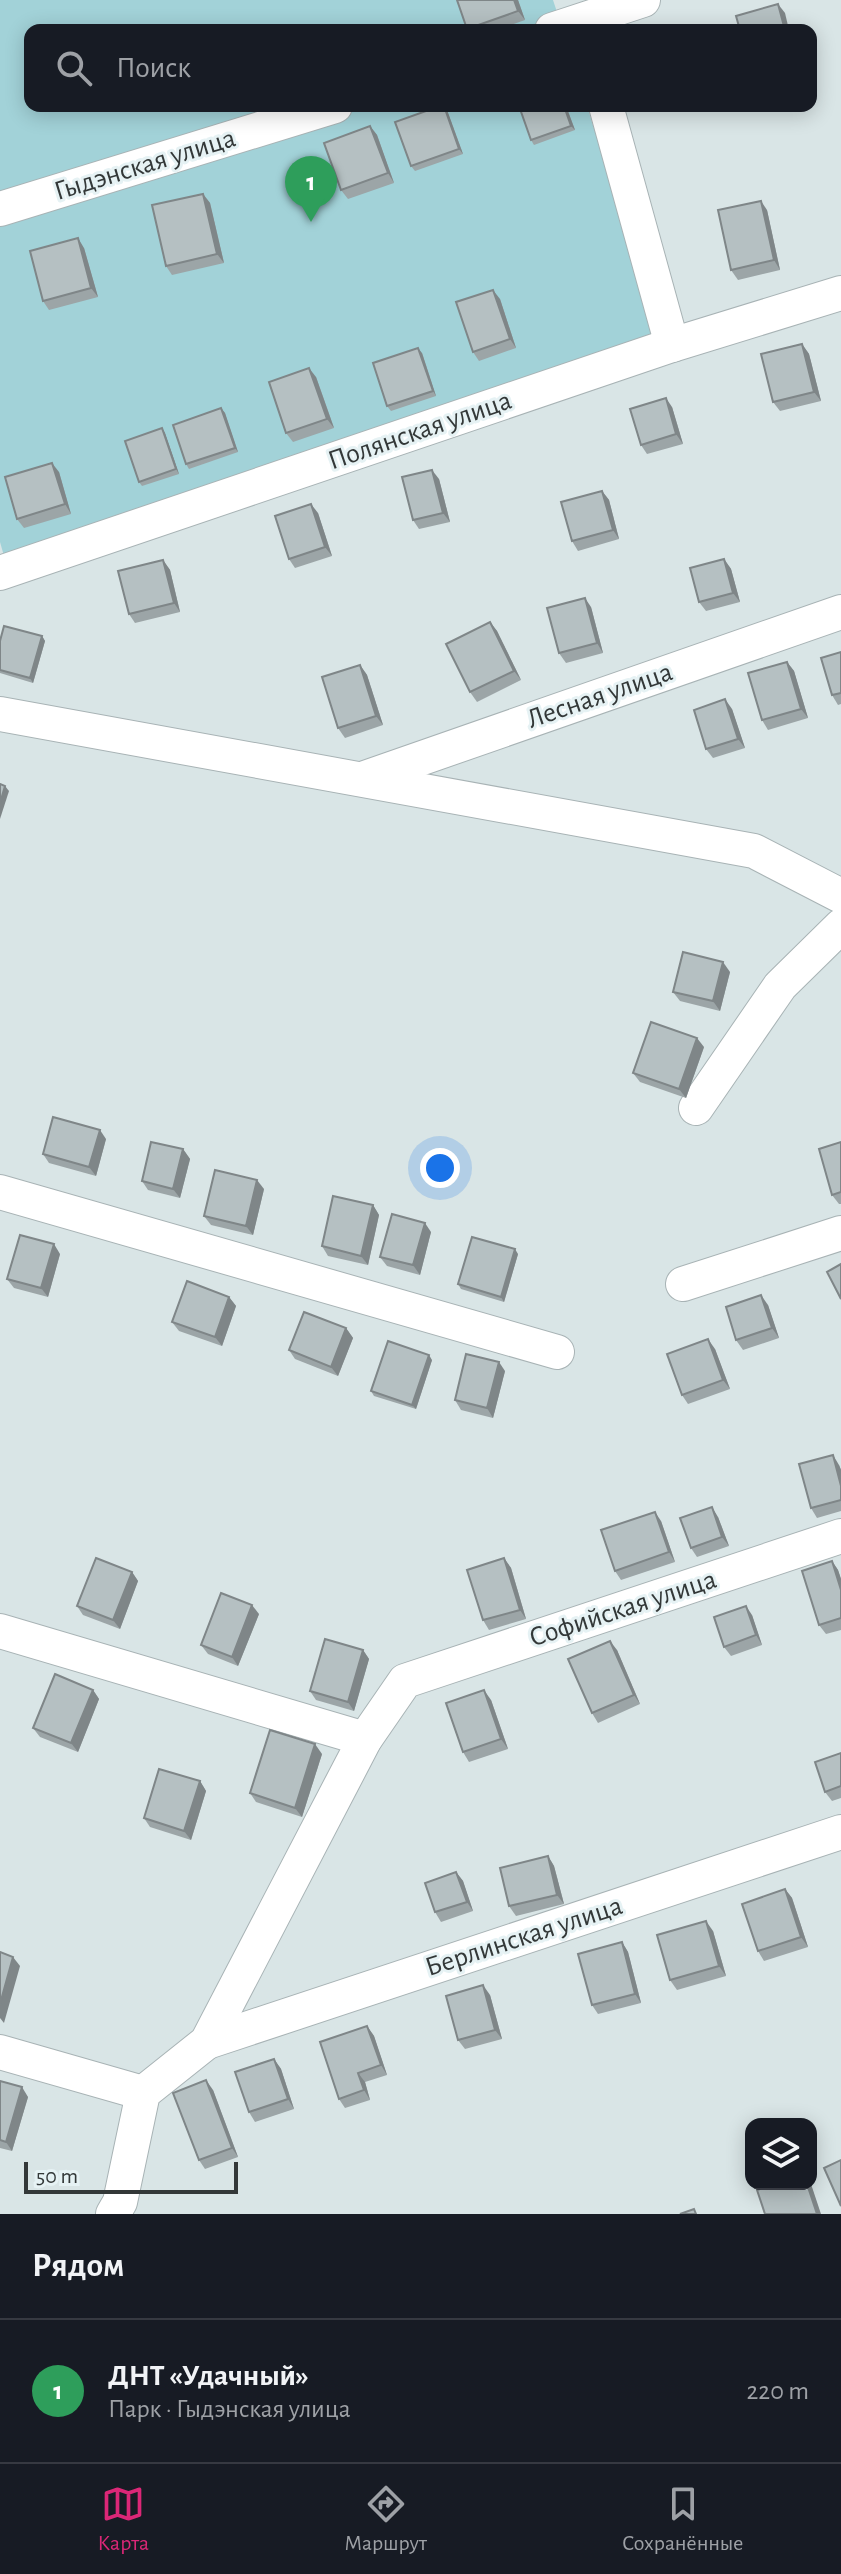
<!DOCTYPE html>
<html lang="ru">
<meta charset="utf-8">
<style>
:root{--surface:#171b24;--page:#20242c;--text:#f1f3f6;--muted:#9ea1a6;--line:#363941;--accent:#db2777}
body{margin:0;font-family:"Alegreya Sans",sans-serif;background:var(--page);color:var(--text)}
.controls{position:absolute;right:24px;bottom:24px;display:grid;overflow:hidden;border-radius:16px;box-shadow:0 4px 20px #0003}
.controls button{width:72px;height:72px;display:grid;place-items:center;padding:0;border:0;border-bottom:2px solid var(--line);background:var(--surface);color:var(--text);font:40px sans-serif}
.scale{position:absolute;left:24px;bottom:20px;width:214px;box-sizing:border-box;padding-left:8px;border:4px solid #333838;border-top:0;font-size:22px;line-height:28px;white-space:nowrap;color:#333838;-webkit-text-stroke:6px #e6f2f4;paint-order:stroke}
.you{position:absolute;left:440px;top:1168px;width:28px;height:28px;margin:-20px;border:6px solid #fff;border-radius:50%;background:#1a73e8;box-shadow:0 0 0 12px #1a73e833}
.badge{display:grid;place-items:center;width:52px;height:52px;border-radius:50%;background:var(--accent);color:#fff;font-size:26px;font-weight:700}
.pin{position:absolute;translate:-50% -66px;filter:drop-shadow(0 2px 4px #0008)}
.pin::after{content:'';position:absolute;top:42px;width:28px;height:24px;background:inherit;clip-path:polygon(0 0,100% 0,50% 100%)}
.list{margin:0;padding:0;list-style:none}
h2{display:flex;justify-content:space-between;align-items:center;height:104px;margin:0;padding:0 32px;font-size:34px}
h2 small{font-size:26px;font-weight:400;color:var(--muted)}
.list li{display:grid;grid-template-columns:52px 1fr auto;gap:24px;align-items:center;box-sizing:border-box;height:144px;padding:0 32px;border-top:2px solid var(--line)}
.list b{display:block;font-size:30px;white-space:nowrap}
.list p{margin:0;font-size:26px;white-space:nowrap;color:var(--muted)}
.list em{font-size:26px;font-style:normal;color:var(--muted)}
.icon{flex:none;width:44px;height:44px;fill:none;stroke:currentColor;stroke-width:2;stroke-linecap:round;stroke-linejoin:round}
.map{position:relative;flex:none;width:841px;height:2214px;overflow:hidden}
.search{position:absolute;background:var(--surface);box-shadow:0 4px 20px #0003;left:24px;right:24px;top:24px;height:88px;display:flex;align-items:center;gap:20px;box-sizing:border-box;padding:0 28px;border-radius:16px;color:var(--muted);font-size:30px}
.sheet{height:248px;background:var(--surface)}
nav{display:flex;justify-content:space-around;align-items:center;box-sizing:border-box;height:112px;border-top:2px solid var(--line);background:var(--surface);font-size:22px;color:var(--muted)}
nav a{display:grid;justify-items:center;gap:4px}
nav .on{color:var(--accent)}
.map>svg:first-child{display:block}
.green{fill:#a2d2d8}
.lines{fill:none;stroke-linecap:round;stroke-linejoin:round}
.street-casing{stroke:#a8b3b5;stroke-width:36}
.street{stroke:#fff;stroke-width:34}
.wall{fill:#9ca5a7}
.shaded-wall{fill:#7f8688}
.building{fill:#b5c0c2;stroke:#7f8688;stroke-width:2}
.labels{text-anchor:middle;dominant-baseline:central;stroke-width:6;stroke-linejoin:round;paint-order:stroke}
.street-label{font-size:28px;fill:#333838;stroke:#e6f2f4}
</style>
<div class="map">
<svg width="841" height="2214" viewBox="0 0 841 2214">
<rect width="100%" height="100%" fill="#d9e5e6"/>
<path class="green" d="M0,0H553L563,30H30V106H587L659,338L6,563L0,542Z"/>
<g class="lines">
<defs>
<g id="street">
<path d="M552,30L643,0"/>
<path d="M606,106L672,345"/>
<path d="M0,209L335,106"/>
<path d="M0,573L672,345L841,293"/>
<path d="M0,714L754,851L841,896"/>
<path d="M362,779L841,612"/>
<path d="M696,1108L780,986L841,926"/>
<path d="M0,1192L557,1352"/>
<path d="M683,1284L841,1233"/>
<path d="M0,1631L365,1739"/>
<path d="M207,2042L841,1832"/>
<path d="M0,2052L143,2093"/>
<path d="M113,2214L120,2202L143,2093L207,2042L365,1739L405,1681L841,1536"/>
</g>
</defs>
<use href="#street" class="street-casing"/>
<use href="#street" class="street"/>
</g>
<g class="wall">
<path d="M457,0H518L525,20L497,30H468Z"/>
<path d="M444,106L447,110L463,154L415,171L411,166Z"/>
<path d="M519,106H566L575,130L534,145L531,140Z"/>
<path d="M370,126L377,135L394,183L348,199L341,190Z"/>
<path d="M203,194L210,203L224,263L172,275L166,266Z"/>
<path d="M767,210L780,270L738,280L731,270Z"/>
<path d="M84,248L98,297L49,310L43,301Z"/>
<path d="M500,299L516,348L479,361L473,352Z"/>
<path d="M802,344L809,354L821,401L780,411L773,402Z"/>
<path d="M422,353L436,396L391,411L387,406Z"/>
<path d="M316,377L334,428L293,442L286,433Z"/>
<path d="M672,407L683,444L647,454L641,445Z"/>
<path d="M221,408L225,413L238,452L189,469L186,464Z"/>
<path d="M162,428L165,433L179,474L142,486L139,482Z"/>
<path d="M59,472L71,514L24,528L17,519Z"/>
<path d="M439,479L450,522L419,529L413,520Z"/>
<path d="M602,491L609,500L619,539L578,551L572,541Z"/>
<path d="M318,513L332,556L295,568L289,559Z"/>
<path d="M724,559L731,569L740,602L706,611L699,602Z"/>
<path d="M163,560L170,570L180,612L135,623L129,614Z"/>
<path d="M591,607L603,653L566,663L559,653Z"/>
<path d="M490,622L497,631L521,680L477,702L470,692Z"/>
<path d="M42,636L45,641L33,683L0,673V641Z"/>
<path d="M841,652V704L838,705L832,695Z"/>
<path d="M787,662L794,671L808,718L768,730L762,720Z"/>
<path d="M360,665L367,675L383,725L345,738L338,728Z"/>
<path d="M732,709L745,748L713,758L706,749Z"/>
<path d="M730,972L720,1011L680,1001L673,992Z"/>
<path d="M704,1047L686,1098L640,1082L633,1073Z"/>
<path d="M106,1139L96,1176L49,1163L43,1154Z"/>
<path d="M841,1142V1204H839L832,1195Z"/>
<path d="M183,1149L190,1159L180,1198L148,1190L142,1181Z"/>
<path d="M264,1189L253,1235L211,1225L204,1216Z"/>
<path d="M373,1205L379,1215L368,1265L328,1256L322,1246Z"/>
<path d="M431,1232L420,1275L387,1266L380,1257Z"/>
<path d="M60,1254L48,1297L14,1288L7,1279Z"/>
<path d="M518,1254L504,1302L461,1289L458,1284Z"/>
<path d="M229,1297L236,1306L222,1346L179,1331L172,1322Z"/>
<path d="M768,1305L779,1338L743,1350L736,1340Z"/>
<path d="M346,1328L353,1338L338,1376L295,1359L289,1350Z"/>
<path d="M715,1349L730,1389L688,1404L682,1395Z"/>
<path d="M432,1360L416,1409L374,1396L371,1391Z"/>
<path d="M505,1371L493,1418L461,1410L455,1400Z"/>
<path d="M839,1465L841,1470V1511L817,1518L811,1508Z"/>
<path d="M718,1517L729,1546L697,1557L691,1548Z"/>
<path d="M661,1521L675,1562L621,1580L615,1571Z"/>
<path d="M504,1558L511,1568L526,1619L489,1630L483,1620Z"/>
<path d="M832,1561L838,1570L841,1579V1630L826,1634L819,1625Z"/>
<path d="M132,1572L138,1581L120,1629L83,1615L77,1606Z"/>
<path d="M259,1614L238,1666L208,1654L201,1645Z"/>
<path d="M752,1615L762,1645L731,1656L724,1647Z"/>
<path d="M363,1650L369,1659L354,1711L316,1700L310,1691Z"/>
<path d="M617,1650L640,1704L598,1723L592,1713Z"/>
<path d="M93,1690L99,1699L78,1752L40,1737L33,1728Z"/>
<path d="M491,1700L508,1749L469,1762L463,1752Z"/>
<path d="M841,1753V1798L832,1801L825,1792Z"/>
<path d="M322,1754L302,1817L256,1802L250,1793Z"/>
<path d="M200,1781L206,1791L191,1840L150,1827L144,1818Z"/>
<path d="M548,1856L554,1866L564,1904L516,1916L509,1906Z"/>
<path d="M456,1872L463,1881L473,1911L441,1922L435,1912Z"/>
<path d="M785,1889L792,1898L808,1947L764,1961L758,1951Z"/>
<path d="M713,1931L726,1976L677,1990L670,1980Z"/>
<path d="M622,1942L628,1952L641,2003L598,2014L592,2005Z"/>
<path d="M490,1995L502,2039L465,2049L458,2040Z"/>
<path d="M367,2026L374,2036L387,2075L365,2082L370,2100L345,2108L339,2099Z"/>
<path d="M274,2059L281,2069L294,2109L255,2122L249,2112Z"/>
<path d="M0,2081L28,2097L12,2151L0,2148Z"/>
<path d="M213,2090L238,2157L205,2169L199,2160Z"/>
</g>
<g class="shaded-wall">
<path d="M514,0H518L525,20L518,11Z"/>
<path d="M778,4L785,13L789,30H785Z"/>
<path d="M444,106L447,110L463,154L459,149Z"/>
<path d="M564,106H566L575,130L571,126Z"/>
<path d="M370,126L377,135L394,183L388,173Z"/>
<path d="M203,194L210,203L224,263L217,254Z"/>
<path d="M761,201L767,210L780,270L774,260Z"/>
<path d="M78,238L84,248L98,297L91,288Z"/>
<path d="M493,290L500,299L516,348L510,339Z"/>
<path d="M802,344L809,354L821,401L814,392Z"/>
<path d="M418,348L422,353L436,396L433,391Z"/>
<path d="M309,368L316,377L334,428L327,419Z"/>
<path d="M666,398L672,407L683,444L676,434Z"/>
<path d="M221,408L225,413L238,452L235,448Z"/>
<path d="M162,428L165,433L179,474L176,469Z"/>
<path d="M52,463L59,472L71,514L65,504Z"/>
<path d="M432,470L439,479L450,522L443,513Z"/>
<path d="M602,491L609,500L619,539L613,530Z"/>
<path d="M311,504L318,513L332,556L325,547Z"/>
<path d="M724,559L731,569L740,602L733,593Z"/>
<path d="M163,560L170,570L180,612L174,603Z"/>
<path d="M585,598L591,607L603,653L597,643Z"/>
<path d="M490,622L497,631L521,680L514,671Z"/>
<path d="M42,636L45,641L33,683L30,678Z"/>
<path d="M787,662L794,671L808,718L801,709Z"/>
<path d="M360,665L367,675L383,725L376,716Z"/>
<path d="M725,699L732,709L745,748L738,739Z"/>
<path d="M5,786L9,791L0,819V803Z"/>
<path d="M723,962L730,972L720,1011L713,1001Z"/>
<path d="M697,1038L704,1047L686,1098L679,1089Z"/>
<path d="M100,1130L106,1139L96,1176L89,1167Z"/>
<path d="M183,1149L190,1159L180,1198L173,1189Z"/>
<path d="M257,1180L264,1189L253,1235L246,1226Z"/>
<path d="M373,1205L379,1215L368,1265L361,1256Z"/>
<path d="M425,1223L431,1232L420,1275L413,1265Z"/>
<path d="M54,1244L60,1254L48,1297L41,1288Z"/>
<path d="M515,1249L518,1254L504,1302L501,1297Z"/>
<path d="M761,1295L768,1305L779,1338L772,1328Z"/>
<path d="M229,1297L236,1306L222,1346L215,1337Z"/>
<path d="M346,1328L353,1338L338,1376L331,1367Z"/>
<path d="M708,1339L715,1349L730,1389L723,1380Z"/>
<path d="M429,1355L432,1360L416,1409L412,1405Z"/>
<path d="M499,1362L505,1371L493,1418L487,1408Z"/>
<path d="M833,1455L839,1465L841,1470V1486Z"/>
<path d="M712,1507L718,1517L729,1546L722,1537Z"/>
<path d="M655,1512L661,1521L675,1562L669,1552Z"/>
<path d="M504,1558L511,1568L526,1619L520,1610Z"/>
<path d="M832,1561L838,1570L841,1579V1590Z"/>
<path d="M132,1572L138,1581L120,1629L113,1620Z"/>
<path d="M252,1605L259,1614L238,1666L232,1657Z"/>
<path d="M746,1606L752,1615L762,1645L756,1635Z"/>
<path d="M610,1641L617,1650L640,1704L634,1695Z"/>
<path d="M363,1650L369,1659L354,1711L348,1702Z"/>
<path d="M93,1690L99,1699L78,1752L71,1743Z"/>
<path d="M484,1690L491,1700L508,1749L501,1739Z"/>
<path d="M315,1744L322,1754L302,1817L295,1808Z"/>
<path d="M200,1781L206,1791L191,1840L184,1831Z"/>
<path d="M548,1856L554,1866L564,1904L557,1895Z"/>
<path d="M456,1872L463,1881L473,1911L467,1902Z"/>
<path d="M785,1889L792,1898L808,1947L801,1937Z"/>
<path d="M706,1921L713,1931L726,1976L719,1966Z"/>
<path d="M622,1942L628,1952L641,2003L635,1994Z"/>
<path d="M13,1957L20,1966L4,2023L0,2018V2004Z"/>
<path d="M483,1985L490,1995L502,2039L495,2030Z"/>
<path d="M367,2026L374,2036L387,2075L381,2065Z"/>
<path d="M274,2059L281,2069L294,2109L288,2099Z"/>
<path d="M358,2073L365,2082L370,2100L364,2090Z"/>
<path d="M206,2080L213,2090L238,2157L232,2148Z"/>
<path d="M22,2087L28,2097L12,2151L6,2142Z"/>
<path d="M807,2184H811L821,2214H817Z"/>
</g>
<g class="building">
<path d="M457,0H514L518,11L467,29Z"/>
<path d="M778,4L785,30H740L736,16Z"/>
<path d="M440,106H444L459,149L411,166L395,122Z"/>
<path d="M519,106H564L571,126L531,140Z"/>
<path d="M370,126L388,173L341,190L324,143Z"/>
<path d="M203,194L217,254L166,266L152,205Z"/>
<path d="M761,201L774,260L731,270L718,210Z"/>
<path d="M78,238L91,288L43,301L30,251Z"/>
<path d="M493,290L510,339L473,352L456,302Z"/>
<path d="M802,344L814,392L773,402L761,354Z"/>
<path d="M418,348L433,391L387,406L373,363Z"/>
<path d="M309,368L327,419L286,433L269,382Z"/>
<path d="M666,398L676,434L641,445L630,409Z"/>
<path d="M221,408L235,448L186,464L173,425Z"/>
<path d="M162,428L176,469L139,482L125,441Z"/>
<path d="M52,463L65,504L17,519L5,477Z"/>
<path d="M432,470L443,513L413,520L402,477Z"/>
<path d="M602,491L613,530L572,541L561,502Z"/>
<path d="M311,504L325,547L289,559L275,516Z"/>
<path d="M724,559L733,593L699,602L690,568Z"/>
<path d="M163,560L174,603L129,614L118,571Z"/>
<path d="M585,598L597,643L559,653L547,608Z"/>
<path d="M490,622L514,671L470,692L446,644Z"/>
<path d="M4,626L42,636L30,678L0,670V641Z"/>
<path d="M841,652V693L832,695L821,658Z"/>
<path d="M787,662L801,709L762,720L748,673Z"/>
<path d="M360,665L376,716L338,728L322,677Z"/>
<path d="M725,699L738,739L706,749L694,710Z"/>
<path d="M0,784L5,786L0,803Z"/>
<path d="M683,952L723,962L713,1001L673,992Z"/>
<path d="M651,1022L697,1038L679,1089L633,1073Z"/>
<path d="M53,1117L100,1130L89,1167L43,1154Z"/>
<path d="M151,1142L183,1149L173,1189L142,1181Z"/>
<path d="M841,1142V1192L832,1195L819,1149Z"/>
<path d="M215,1170L257,1180L246,1226L204,1216Z"/>
<path d="M333,1196L373,1205L361,1256L322,1246Z"/>
<path d="M392,1214L425,1223L413,1265L380,1257Z"/>
<path d="M20,1235L54,1244L41,1288L7,1279Z"/>
<path d="M472,1237L515,1249L501,1297L458,1284Z"/>
<path d="M841,1264V1299L827,1272Z"/>
<path d="M187,1281L229,1297L215,1337L172,1322Z"/>
<path d="M761,1295L772,1328L736,1340L726,1307Z"/>
<path d="M304,1312L346,1328L331,1367L289,1350Z"/>
<path d="M708,1339L723,1380L682,1395L667,1354Z"/>
<path d="M388,1341L429,1355L412,1405L371,1391Z"/>
<path d="M466,1354L499,1362L487,1408L455,1400Z"/>
<path d="M833,1455L841,1486V1500L811,1508L799,1464Z"/>
<path d="M712,1507L722,1537L691,1548L680,1518Z"/>
<path d="M655,1512L669,1552L615,1571L601,1530Z"/>
<path d="M96,1558L132,1572L113,1620L77,1606Z"/>
<path d="M504,1558L520,1610L483,1620L467,1570Z"/>
<path d="M832,1561L841,1590V1618L819,1625L802,1571Z"/>
<path d="M221,1593L252,1605L232,1657L201,1645Z"/>
<path d="M746,1606L756,1635L724,1647L714,1617Z"/>
<path d="M325,1639L363,1650L348,1702L310,1691Z"/>
<path d="M610,1641L634,1695L592,1713L568,1659Z"/>
<path d="M55,1674L93,1690L71,1743L33,1728Z"/>
<path d="M484,1690L501,1739L463,1752L446,1703Z"/>
<path d="M270,1730L315,1744L295,1808L250,1793Z"/>
<path d="M841,1753V1786L825,1792L815,1762Z"/>
<path d="M159,1769L200,1781L184,1831L144,1818Z"/>
<path d="M548,1856L557,1895L509,1906L500,1868Z"/>
<path d="M456,1872L467,1902L435,1912L425,1883Z"/>
<path d="M785,1889L801,1937L758,1951L742,1904Z"/>
<path d="M706,1921L719,1966L670,1980L657,1935Z"/>
<path d="M622,1942L635,1994L592,2005L578,1954Z"/>
<path d="M0,1952L13,1957L0,2004Z"/>
<path d="M483,1985L495,2030L458,2040L446,1996Z"/>
<path d="M367,2026L381,2065L358,2073L364,2090L339,2099L320,2042Z"/>
<path d="M274,2059L288,2099L249,2112L235,2072Z"/>
<path d="M206,2080L232,2148L199,2160L173,2093Z"/>
<path d="M0,2081L22,2087L6,2142L0,2140Z"/>
<path d="M841,2160V2206L824,2168Z"/>
<path d="M776,2184H807L817,2214H765L757,2190Z"/>
<path d="M694,2209L696,2214H680Z"/>
</g>
<g class="labels">
<g class="street-label">
<text transform="translate(145 165) rotate(-17)">Гыдэнская улица</text>
<text transform="translate(420 431) rotate(-19)">Полянская улица</text>
<text transform="translate(600 696) rotate(-19)">Лесная улица</text>
<text transform="translate(623 1609) rotate(-18)">Софийская улица</text>
<text transform="translate(524 1937) rotate(-18)">Берлинская улица</text>
</g>
</g>
</svg>
<div class="controls">
<button><svg class="icon" aria-label="layers" viewBox="0 0 24 24"><path d="M12 4l9 5-9 5-9-5zM3 14l9 5 9-5"/></svg></button>
</div>
<div class="scale">50 m</div>
<div class="you"></div>
<div class="pin badge" style="left:311px;top:222px;background:#2e9e5b">1</div>
<div class="search"><svg class="icon" aria-label="search" viewBox="0 0 24 24"><circle cx="10" cy="10" r="6"/><path d="M15 15l6 6"/></svg>Поиск</div>
</div>
<section class="sheet">
<h2>Рядом<small></small></h2>
<ul class="list">
<li><span class="badge" style="background:#2e9e5b">1</span><div><b>ДНТ «Удачный»</b><p>Парк · Гыдэнская улица</p></div><em>220 m</em></li>
</ul>
</section>
<nav>
<a class="on"><svg class="icon" aria-label="map" viewBox="0 0 24 24"><path d="M3 6l6-2 6 2 6-2v14l-6 2-6-2-6 2zM9 4v14M15 6v14"/></svg>Карта</a>
<a><svg class="icon" aria-label="directions" viewBox="0 0 24 24"><path d="M12 3l9 9-9 9-9-9zM9 14v-3h6M13 9l2 2-2 2"/></svg>Маршрут</a>
<a><svg class="icon" aria-label="saved" viewBox="0 0 24 24"><path d="M7 4h10v16l-5-4-5 4z"/></svg>Сохранённые</a>
</nav>
